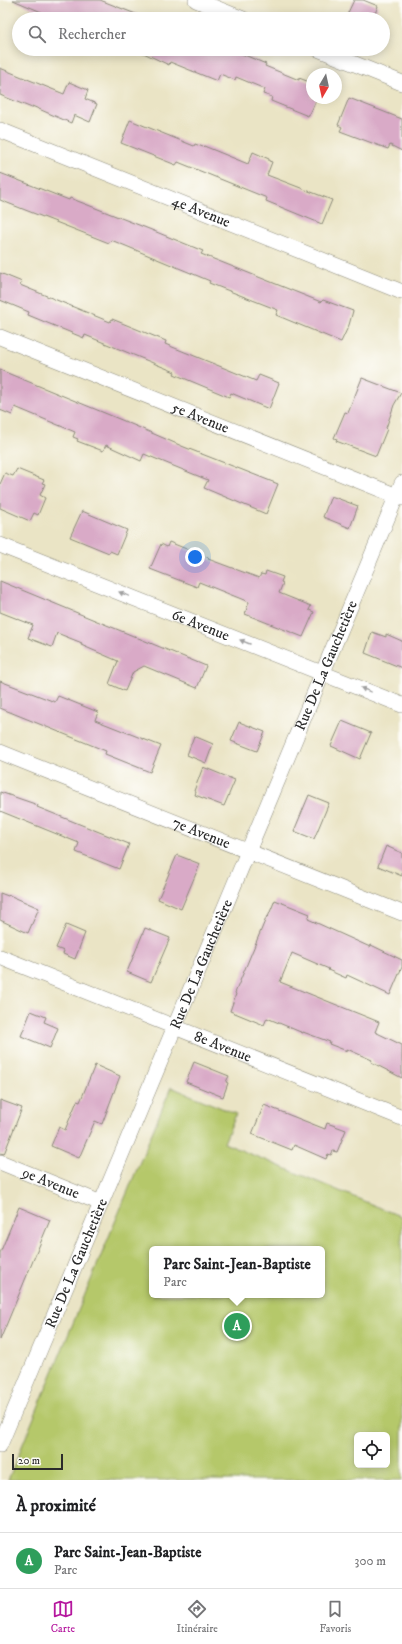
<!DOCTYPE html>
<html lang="fr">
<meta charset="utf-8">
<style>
:root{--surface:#fff;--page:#f2f2f2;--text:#202124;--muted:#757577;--line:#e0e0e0;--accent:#b5179e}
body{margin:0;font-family:"IM FELL DW Pica",serif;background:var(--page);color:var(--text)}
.controls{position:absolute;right:12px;bottom:12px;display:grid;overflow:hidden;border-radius:6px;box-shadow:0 2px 10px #0003}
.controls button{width:36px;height:36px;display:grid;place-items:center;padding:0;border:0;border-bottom:1px solid var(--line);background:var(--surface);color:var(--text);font:20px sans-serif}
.compass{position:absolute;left:306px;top:68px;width:36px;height:36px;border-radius:50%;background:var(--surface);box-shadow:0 2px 10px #0003;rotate:189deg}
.scale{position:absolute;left:12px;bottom:10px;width:51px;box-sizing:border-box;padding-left:4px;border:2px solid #2b2b2b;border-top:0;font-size:11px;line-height:14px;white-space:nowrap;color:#2b2b2b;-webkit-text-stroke:3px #fdfcf7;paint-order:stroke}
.you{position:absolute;left:195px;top:557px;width:14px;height:14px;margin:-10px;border:3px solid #fff;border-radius:50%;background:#1a73e8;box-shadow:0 0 0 6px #1a73e833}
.badge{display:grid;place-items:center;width:26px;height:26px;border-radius:50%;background:var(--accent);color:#fff;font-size:13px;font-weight:700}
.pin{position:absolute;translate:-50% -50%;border:2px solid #fff;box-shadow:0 1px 4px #0006}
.popup{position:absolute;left:149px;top:1246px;width:176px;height:52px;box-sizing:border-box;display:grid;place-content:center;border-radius:6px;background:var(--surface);filter:drop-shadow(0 1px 3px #0005);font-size:13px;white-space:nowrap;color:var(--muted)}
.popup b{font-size:15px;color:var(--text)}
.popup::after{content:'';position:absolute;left:50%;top:100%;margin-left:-8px;border:8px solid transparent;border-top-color:var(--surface)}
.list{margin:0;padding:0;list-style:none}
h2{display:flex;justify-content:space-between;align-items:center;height:52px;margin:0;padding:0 16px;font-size:17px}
h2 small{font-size:13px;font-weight:400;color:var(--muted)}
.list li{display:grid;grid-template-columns:26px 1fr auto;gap:12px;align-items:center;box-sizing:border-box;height:56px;padding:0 16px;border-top:1px solid var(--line)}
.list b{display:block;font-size:15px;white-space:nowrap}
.list p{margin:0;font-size:13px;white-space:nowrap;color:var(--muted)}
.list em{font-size:13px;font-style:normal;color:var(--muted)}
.icon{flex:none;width:22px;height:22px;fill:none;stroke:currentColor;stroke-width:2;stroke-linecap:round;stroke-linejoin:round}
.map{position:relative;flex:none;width:402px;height:1480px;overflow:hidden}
.search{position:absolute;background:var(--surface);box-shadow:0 2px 10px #0003;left:12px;right:12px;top:12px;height:44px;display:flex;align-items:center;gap:10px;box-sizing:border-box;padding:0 14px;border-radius:22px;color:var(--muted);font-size:15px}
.sheet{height:108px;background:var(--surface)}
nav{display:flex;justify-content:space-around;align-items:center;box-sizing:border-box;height:56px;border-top:1px solid var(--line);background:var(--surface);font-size:11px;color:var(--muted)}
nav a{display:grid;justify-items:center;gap:2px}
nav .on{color:var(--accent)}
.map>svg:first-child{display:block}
.green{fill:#b5c86b;stroke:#707a4b;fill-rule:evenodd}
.building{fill:#d9aac7}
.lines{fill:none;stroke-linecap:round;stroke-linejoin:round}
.street-casing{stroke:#8a8878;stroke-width:16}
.street{stroke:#fff;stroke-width:15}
.oneway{fill:#a0a0a0}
.labels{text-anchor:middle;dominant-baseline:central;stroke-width:3;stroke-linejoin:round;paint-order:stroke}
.street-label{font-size:15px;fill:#2b2b2b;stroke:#fdfcf7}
</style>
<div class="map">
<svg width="402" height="1480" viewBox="0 0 402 1480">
<rect width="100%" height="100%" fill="#fdfcf7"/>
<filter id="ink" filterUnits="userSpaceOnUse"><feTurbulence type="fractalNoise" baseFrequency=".025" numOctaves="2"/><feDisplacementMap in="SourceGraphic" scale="8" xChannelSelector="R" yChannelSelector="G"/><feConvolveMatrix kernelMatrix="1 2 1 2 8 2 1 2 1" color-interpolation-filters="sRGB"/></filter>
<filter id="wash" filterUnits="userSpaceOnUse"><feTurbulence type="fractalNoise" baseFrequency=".012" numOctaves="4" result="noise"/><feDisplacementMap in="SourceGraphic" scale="16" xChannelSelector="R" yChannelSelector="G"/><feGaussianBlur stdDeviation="0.9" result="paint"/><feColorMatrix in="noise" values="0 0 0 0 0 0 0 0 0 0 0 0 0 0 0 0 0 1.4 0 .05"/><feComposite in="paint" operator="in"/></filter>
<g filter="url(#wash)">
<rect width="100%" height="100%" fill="#eae4c5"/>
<path class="green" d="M171,1087L236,1114L224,1143L402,1217V1480H8ZM152,1249H322V1295H152ZM357,1435H387V1465H357Z"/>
<g id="blocks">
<g class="building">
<path d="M13,0H100L146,18L58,19Z"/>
<path d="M354,0H363L378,6L373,19H345Z"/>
<path d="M135,49H230L266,64L265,66L299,80V78L312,83V98H317L310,114H309L308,116L271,101L272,97L263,94L265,89L236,77L235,80L220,74L217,81L170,62L169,65Z"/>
<path d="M0,68L64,94L69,82L88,90L85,99L97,104L90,122L74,115L71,123L32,106V108L0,95Z"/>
<path d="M349,98L402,119V151L390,145L388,149L340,131L342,127L338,125Z"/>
<path d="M130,120L194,146L195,144L203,147L204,146L248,164L253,152L269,159V161L272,162L267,175L332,200L322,224L266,201L267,198L178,162L176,165L121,143Z"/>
<path d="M0,173L69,200L70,198L149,229L203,251L201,254L321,302L323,300L353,311L349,325L341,342L276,315L278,310L209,283L210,281L126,246L111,240L109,243L0,200Z"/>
<path d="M0,273L22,282L20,285L110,322L112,319L166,341L165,344L256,381L259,375L279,383L269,409L231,393L229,397L174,374L175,372L85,335L84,338L28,315L29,312L0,300Z"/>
<path d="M0,370L124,421L184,447L278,484L266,514L204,488L208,480L144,454L141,461L106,445L103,451L77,441L78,439L73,437L75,432L15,407L12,415L0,410Z"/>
<path d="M362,378L401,393L394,405L386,428L387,429L376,456L336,441L337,439L334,438L345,412L348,413Z"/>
<path d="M17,469L44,480L42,483L45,484L40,495L45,498L38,515L34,513L30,521L0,508V484L5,473L13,476Z"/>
<path d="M331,496L358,506L350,528L323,517Z"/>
<path d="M82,511L127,530L117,554L110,551L109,553L70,537Z"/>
<path d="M169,542L209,558L208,559L259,578L261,574L265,575L266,571L283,577L281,582L283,583L279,593L311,606L309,610L314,612L303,637L245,614L249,602L199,582L197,587L150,569L161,544L167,547Z"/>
<path d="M0,581L206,666L197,688L144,666L133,672L125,691L109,684L118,661L81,645L82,643L57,633L52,647L28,638L33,625L0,612Z"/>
<path d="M372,632L386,637V634L402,641V668L365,653Z"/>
<path d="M0,681L55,702L58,696L98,712L95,720L161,746L150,772L105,754L106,751L0,708Z"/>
<path d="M342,721L371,733L360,759L331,746Z"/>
<path d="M239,722L265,732L257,751L231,741Z"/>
<path d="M194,736L213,744L206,763L187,755Z"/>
<path d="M203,767L235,780L224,806L195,795L196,792L194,791Z"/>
<path d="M0,792L38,805L37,807L129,844L119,869L76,852L79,843L0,811Z"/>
<path d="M309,795L329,803L314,839L294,831Z"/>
<path d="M386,846L402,853V876L378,866Z"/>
<path d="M177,855L200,864L181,909L158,899Z"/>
<path d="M0,893L8,896L9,895L39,908L28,933L0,920Z"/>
<path d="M275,900L310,914L308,919L370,947L371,945L402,960V967L390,995L347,975L346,978L328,970L329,969L292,953L280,982L379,1022L375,1032L402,1045V1078L371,1062L372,1060L347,1049V1051L329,1044L330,1042L303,1032V1033L267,1018L264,1025L230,1011L236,994L235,993L267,916L268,917Z"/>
<path d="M66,925L85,933L75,959L63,954L64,951L56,948Z"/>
<path d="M145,928L170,938L151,982L127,972Z"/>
<path d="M31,1011L46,1017L44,1022L58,1028L50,1048L21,1036Z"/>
<path d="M194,1062L229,1076L226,1082L228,1083L223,1097L186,1082Z"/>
<path d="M95,1065L120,1076L102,1124L95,1121L79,1158L51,1146L59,1127L65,1130L77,1101L80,1102Z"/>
<path d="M0,1100L22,1108L4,1154L0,1153Z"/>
<path d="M264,1105L325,1129L327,1123L346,1130L337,1152L333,1151L331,1155L328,1154L326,1159L294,1145L292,1150L252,1134Z"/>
<path d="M19,1207L50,1220L0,1340V1253Z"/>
</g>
</g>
</g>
<g filter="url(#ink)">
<use href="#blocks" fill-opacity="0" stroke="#8a8878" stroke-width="1"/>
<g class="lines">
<defs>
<g id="street">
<path d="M196,0L243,19"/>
<path d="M318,49L402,83"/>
<path id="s1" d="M0,130L402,292"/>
<path id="s2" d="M0,337L402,498"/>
<path id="s3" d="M0,545L402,705"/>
<path id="s4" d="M0,752L402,913"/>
<path id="s5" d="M0,957L402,1118"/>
<path id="s6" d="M0,1162L101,1203"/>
<path id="s7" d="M0,1445L402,483"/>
</g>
</defs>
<use href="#street" class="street-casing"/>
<use href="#street" class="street"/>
</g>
<defs><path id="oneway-solid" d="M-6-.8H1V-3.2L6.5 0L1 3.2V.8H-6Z"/></defs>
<g class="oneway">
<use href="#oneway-solid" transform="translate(124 594) rotate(-158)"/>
<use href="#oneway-solid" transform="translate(245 642) rotate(-158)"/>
<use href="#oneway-solid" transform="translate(366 690) rotate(-158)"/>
</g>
</g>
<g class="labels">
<g class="street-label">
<text stroke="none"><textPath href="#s1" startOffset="217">4e Avenue</textPath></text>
<text stroke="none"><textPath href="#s2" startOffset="216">5e Avenue</textPath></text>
<text stroke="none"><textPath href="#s3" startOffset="216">6e Avenue</textPath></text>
<text stroke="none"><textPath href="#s7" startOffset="845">Rue De La Gauchetière</textPath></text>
<text stroke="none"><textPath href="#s4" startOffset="217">7e Avenue</textPath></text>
<text stroke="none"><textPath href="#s7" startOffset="521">Rue De La Gauchetière</textPath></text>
<text stroke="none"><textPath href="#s5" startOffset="240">8e Avenue</textPath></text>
<text stroke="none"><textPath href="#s6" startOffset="55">9e Avenue</textPath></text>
<text stroke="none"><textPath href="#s7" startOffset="197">Rue De La Gauchetière</textPath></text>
</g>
</g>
</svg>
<div class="controls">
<button><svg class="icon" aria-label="locate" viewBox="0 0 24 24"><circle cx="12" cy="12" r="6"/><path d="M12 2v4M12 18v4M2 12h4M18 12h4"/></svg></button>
</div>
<svg class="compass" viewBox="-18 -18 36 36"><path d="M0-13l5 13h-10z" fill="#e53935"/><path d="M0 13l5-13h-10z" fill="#757577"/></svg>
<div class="scale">20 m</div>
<div class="you"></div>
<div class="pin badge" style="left:237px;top:1326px;background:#2e9e5b">A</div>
<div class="popup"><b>Parc Saint-Jean-Baptiste</b>Parc</div>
<div class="search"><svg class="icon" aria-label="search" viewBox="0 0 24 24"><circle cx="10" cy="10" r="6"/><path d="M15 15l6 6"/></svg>Rechercher</div>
</div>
<section class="sheet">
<h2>À proximité<small></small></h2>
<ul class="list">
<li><span class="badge" style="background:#2e9e5b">A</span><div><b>Parc Saint-Jean-Baptiste</b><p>Parc</p></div><em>300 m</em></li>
</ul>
</section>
<nav>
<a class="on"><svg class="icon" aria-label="map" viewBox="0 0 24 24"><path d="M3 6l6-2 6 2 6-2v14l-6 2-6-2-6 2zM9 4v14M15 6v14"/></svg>Carte</a>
<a><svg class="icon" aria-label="directions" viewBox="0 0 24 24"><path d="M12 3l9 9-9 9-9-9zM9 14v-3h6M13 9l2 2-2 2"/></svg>Itinéraire</a>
<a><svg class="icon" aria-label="saved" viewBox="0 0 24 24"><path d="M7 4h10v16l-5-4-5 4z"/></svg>Favoris</a>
</nav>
